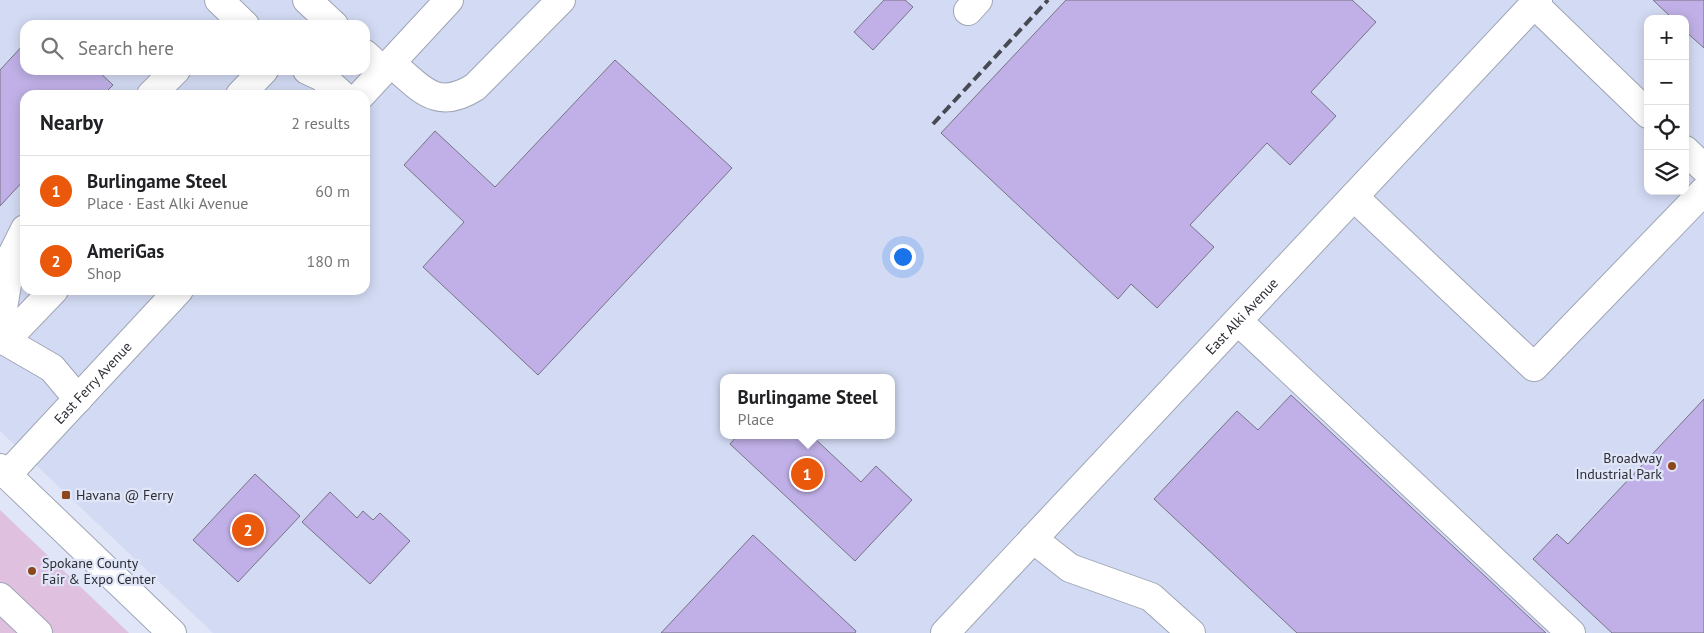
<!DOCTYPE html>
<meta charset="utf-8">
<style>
:root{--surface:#fff;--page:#f2f2f2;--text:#202124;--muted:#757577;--line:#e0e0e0;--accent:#ea580c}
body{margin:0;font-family:"PT Sans",sans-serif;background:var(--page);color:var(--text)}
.controls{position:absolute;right:15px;top:15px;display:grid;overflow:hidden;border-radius:10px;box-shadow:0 2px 12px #0003}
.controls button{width:45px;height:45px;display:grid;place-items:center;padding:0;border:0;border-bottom:1px solid var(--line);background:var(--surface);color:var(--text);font:25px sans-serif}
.you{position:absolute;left:902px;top:256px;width:18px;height:18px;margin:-12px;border:4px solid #fff;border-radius:50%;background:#1a73e8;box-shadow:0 0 0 8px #1a73e833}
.badge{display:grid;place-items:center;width:32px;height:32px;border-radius:50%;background:var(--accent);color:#fff;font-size:16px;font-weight:700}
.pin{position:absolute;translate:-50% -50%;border:2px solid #fff;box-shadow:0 1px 5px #0006}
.popup{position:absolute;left:720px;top:374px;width:175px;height:65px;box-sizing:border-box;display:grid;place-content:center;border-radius:10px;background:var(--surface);filter:drop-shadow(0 1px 4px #0005);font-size:16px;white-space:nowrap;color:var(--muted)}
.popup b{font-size:19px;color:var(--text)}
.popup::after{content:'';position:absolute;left:50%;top:100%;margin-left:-10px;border:10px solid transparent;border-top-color:var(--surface)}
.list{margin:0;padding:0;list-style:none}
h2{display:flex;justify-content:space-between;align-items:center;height:65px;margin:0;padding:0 20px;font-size:21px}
h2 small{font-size:16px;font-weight:400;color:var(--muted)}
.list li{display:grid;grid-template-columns:32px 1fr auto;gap:15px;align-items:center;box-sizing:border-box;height:70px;padding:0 20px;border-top:1px solid var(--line)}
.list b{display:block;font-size:19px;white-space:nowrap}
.list p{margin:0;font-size:16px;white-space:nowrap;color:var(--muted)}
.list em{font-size:16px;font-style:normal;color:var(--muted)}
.icon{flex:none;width:28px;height:28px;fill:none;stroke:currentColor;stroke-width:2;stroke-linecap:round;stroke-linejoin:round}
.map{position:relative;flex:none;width:1704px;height:633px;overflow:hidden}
.search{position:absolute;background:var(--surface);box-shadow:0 2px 12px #0003;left:20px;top:20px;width:350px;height:55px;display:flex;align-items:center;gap:12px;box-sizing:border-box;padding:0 18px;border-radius:15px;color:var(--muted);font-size:19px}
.panel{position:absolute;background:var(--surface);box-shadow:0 2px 12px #0003;left:20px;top:90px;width:350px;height:205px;border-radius:15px}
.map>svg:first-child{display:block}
.built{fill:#d3dbf4;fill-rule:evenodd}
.green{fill:#dfc1df}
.building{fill:#c0b0e7;stroke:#777383}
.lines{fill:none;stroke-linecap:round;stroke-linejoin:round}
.minor-casing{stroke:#9fa5b5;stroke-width:30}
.minor{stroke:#fff;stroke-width:28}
.rail{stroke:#474a52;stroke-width:4;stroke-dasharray:10 5;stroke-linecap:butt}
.poi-dot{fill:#8c471c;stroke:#e0e6f8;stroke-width:2}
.labels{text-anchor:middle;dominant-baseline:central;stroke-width:4.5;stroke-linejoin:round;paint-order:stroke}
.street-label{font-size:14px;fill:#2c2e35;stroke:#e0e6f8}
.poi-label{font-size:14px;fill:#2c2e35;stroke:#e0e6f8;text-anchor:start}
</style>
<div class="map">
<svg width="1704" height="633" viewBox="0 0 1704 633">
<rect width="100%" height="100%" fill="#e0e6f8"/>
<path class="built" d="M0,0H1704V633H213L0,431ZM1648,19H1685V191H1648ZM25,25H365V70H25ZM25,95H365V290H25ZM723,378H891V435H723Z"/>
<path class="green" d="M0,510L129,633H0Z"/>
<g class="building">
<path d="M884,0H905L913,7L873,50L854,32Z"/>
<path d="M1066,0H1352L1376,22L1311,92L1336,116L1290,165L1267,143L1190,225L1214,247L1157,308L1131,284L1118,299L941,133Z"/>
<path d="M1653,0H1704V48L1685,31V19H1673Z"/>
<path d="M25,43V70H97L113,85L103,95H25V179L0,206V70Z"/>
<path d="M615,60L732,168L538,375L423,267L464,222L404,165L435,131L495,187Z"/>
<path d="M1291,395L1546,633H1297L1154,499L1237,411L1258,430Z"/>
<path d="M1704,399V633H1612L1533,559L1557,534L1568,544Z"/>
<path d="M738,435H811L861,482L876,466L912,500L855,561L730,444Z"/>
<path d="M255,474L300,516L238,582L193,540Z"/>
<path d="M330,492L357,518L363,511L373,520L380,513L410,541L370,584L302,522Z"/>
<path d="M753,535L856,631L855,633H661Z"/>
</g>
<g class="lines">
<defs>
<g id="minor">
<path d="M219,0L245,25"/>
<path d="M307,0L334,25"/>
<path d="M1534,4L1648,114"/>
<path d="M968,11L978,0"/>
<path d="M365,54L383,71"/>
<path d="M391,63C421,88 436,112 475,87L561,0"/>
<path d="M307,70L322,77L342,95"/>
<path d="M151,95L176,70"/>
<path d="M240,95L264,70"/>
<path d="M361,95L449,0"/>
<path d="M1685,150L1704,168"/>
<path d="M1354,197L1534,367L1704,191"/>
<path d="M1238,321L1571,633"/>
<path d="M0,326L12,255L25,229"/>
<path d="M0,338L52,368L78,399"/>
<path d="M5,341L54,290"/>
<path d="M0,468L172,633"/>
<path id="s1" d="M7,475L179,290"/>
<path d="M1033,539L1070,568L1151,597L1191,633"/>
<path d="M0,597L38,633"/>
<path id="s2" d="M945,633L1538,0"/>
</g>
</defs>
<use href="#minor" class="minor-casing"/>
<use href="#minor" class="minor"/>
<path class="rail" d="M933,124L1048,0"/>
</g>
<g class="poi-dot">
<circle cx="1672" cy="466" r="5"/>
<rect x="61" y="490" width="10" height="10" rx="2.5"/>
<circle cx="32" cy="571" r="5"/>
</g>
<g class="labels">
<g class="street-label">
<text stroke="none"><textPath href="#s2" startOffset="434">East Alki Avenue</textPath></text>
<text stroke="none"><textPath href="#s1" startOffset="126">East Ferry Avenue</textPath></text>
</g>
<g class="poi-label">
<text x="1662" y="458" text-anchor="end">Broadway<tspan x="1662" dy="16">Industrial Park</tspan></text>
<text x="76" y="495">Havana @ Ferry</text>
<text x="42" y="563">Spokane County<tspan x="42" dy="16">Fair &amp; Expo Center</tspan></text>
</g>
</g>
</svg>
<div class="controls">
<button>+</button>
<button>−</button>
<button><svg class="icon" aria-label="locate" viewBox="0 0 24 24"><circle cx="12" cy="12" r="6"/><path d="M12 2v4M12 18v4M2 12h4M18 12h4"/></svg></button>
<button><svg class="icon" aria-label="layers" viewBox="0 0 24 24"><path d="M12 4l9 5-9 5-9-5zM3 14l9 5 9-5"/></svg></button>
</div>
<div class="you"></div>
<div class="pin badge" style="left:807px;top:474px">1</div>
<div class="popup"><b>Burlingame Steel</b>Place</div>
<div class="pin badge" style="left:248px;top:530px">2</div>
<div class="search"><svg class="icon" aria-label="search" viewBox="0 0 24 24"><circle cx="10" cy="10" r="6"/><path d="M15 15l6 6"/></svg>Search here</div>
<section class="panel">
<h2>Nearby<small>2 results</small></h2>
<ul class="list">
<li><span class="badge">1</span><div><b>Burlingame Steel</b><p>Place · East Alki Avenue</p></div><em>60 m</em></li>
<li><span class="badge">2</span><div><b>AmeriGas</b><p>Shop</p></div><em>180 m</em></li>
</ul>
</section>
</div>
